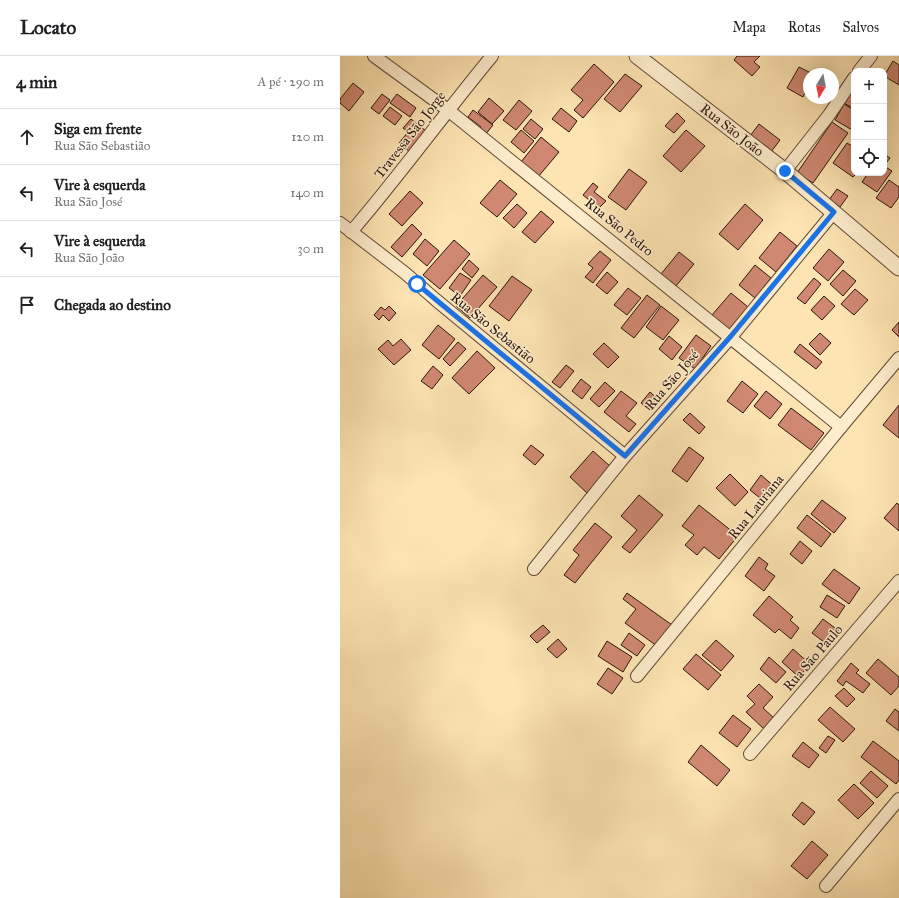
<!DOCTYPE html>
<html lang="pt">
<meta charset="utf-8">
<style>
:root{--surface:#fff;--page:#f2f2f2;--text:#202124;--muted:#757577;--line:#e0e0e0}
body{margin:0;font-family:"IM FELL Great Primer",serif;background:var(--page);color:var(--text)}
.controls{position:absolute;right:12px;top:12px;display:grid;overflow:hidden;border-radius:8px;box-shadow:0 4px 16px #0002}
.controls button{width:36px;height:36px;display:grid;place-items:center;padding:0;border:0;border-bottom:1px solid var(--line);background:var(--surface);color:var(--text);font:20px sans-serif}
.compass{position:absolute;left:463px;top:12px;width:36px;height:36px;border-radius:50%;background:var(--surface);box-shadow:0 4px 16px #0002;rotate:190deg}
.stop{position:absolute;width:12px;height:12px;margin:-9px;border:3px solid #1a73e8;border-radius:50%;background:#fff}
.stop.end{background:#1a73e8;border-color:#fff;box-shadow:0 1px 4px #0008}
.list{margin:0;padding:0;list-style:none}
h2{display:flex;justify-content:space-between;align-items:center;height:52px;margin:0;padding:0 16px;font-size:17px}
h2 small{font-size:13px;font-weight:400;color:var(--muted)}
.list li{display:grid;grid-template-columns:26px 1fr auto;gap:12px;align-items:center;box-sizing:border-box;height:56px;padding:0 16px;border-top:1px solid var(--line)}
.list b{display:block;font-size:15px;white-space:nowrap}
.list p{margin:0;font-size:13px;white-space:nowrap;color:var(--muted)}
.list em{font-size:13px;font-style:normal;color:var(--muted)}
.icon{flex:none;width:22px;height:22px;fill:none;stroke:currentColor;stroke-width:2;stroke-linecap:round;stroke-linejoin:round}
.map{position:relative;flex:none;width:559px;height:842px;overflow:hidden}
header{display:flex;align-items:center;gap:24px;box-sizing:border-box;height:56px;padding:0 20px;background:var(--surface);border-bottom:1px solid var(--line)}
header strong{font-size:19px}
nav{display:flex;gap:22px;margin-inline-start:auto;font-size:14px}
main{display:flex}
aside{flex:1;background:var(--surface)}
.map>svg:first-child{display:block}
.building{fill:#d08872;stroke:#2d160b}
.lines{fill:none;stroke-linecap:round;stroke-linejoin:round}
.minor-casing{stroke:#614a35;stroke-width:14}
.tertiary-casing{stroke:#614a35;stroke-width:17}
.minor{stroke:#feedcd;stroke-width:12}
.tertiary{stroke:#feedcd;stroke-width:15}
.route{stroke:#1a73e8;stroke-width:5}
.labels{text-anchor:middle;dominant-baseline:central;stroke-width:3;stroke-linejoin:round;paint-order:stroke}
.street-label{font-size:14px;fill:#2d160b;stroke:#feedcd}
</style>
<header>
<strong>Locato</strong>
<nav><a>Mapa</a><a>Rotas</a><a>Salvos</a></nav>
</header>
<main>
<aside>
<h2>4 min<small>A pé · 290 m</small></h2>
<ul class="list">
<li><svg class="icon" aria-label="ahead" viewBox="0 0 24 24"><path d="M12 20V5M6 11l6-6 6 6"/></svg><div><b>Siga em frente</b><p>Rua São Sebastião</p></div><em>120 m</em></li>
<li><svg class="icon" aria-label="left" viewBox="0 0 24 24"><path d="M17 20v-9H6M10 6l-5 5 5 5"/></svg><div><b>Vire à esquerda</b><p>Rua São José</p></div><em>140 m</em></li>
<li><svg class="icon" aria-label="left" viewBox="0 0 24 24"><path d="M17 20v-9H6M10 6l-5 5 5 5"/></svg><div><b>Vire à esquerda</b><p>Rua São João</p></div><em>30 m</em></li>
<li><svg class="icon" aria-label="arrive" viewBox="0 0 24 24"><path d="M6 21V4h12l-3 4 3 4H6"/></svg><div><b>Chegada ao destino</b></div></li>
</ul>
</aside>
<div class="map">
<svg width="559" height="842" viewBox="0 0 559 842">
<rect width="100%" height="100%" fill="#fde4b2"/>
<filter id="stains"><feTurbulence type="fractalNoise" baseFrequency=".005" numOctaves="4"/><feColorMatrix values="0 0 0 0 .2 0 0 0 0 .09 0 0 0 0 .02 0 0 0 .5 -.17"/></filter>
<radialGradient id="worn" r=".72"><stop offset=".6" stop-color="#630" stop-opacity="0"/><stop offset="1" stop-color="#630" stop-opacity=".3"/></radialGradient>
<g class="building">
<path d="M397,0H420L414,6L420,11L412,20L394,4Z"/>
<path d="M553,5L559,9V29L544,20Z"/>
<path d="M254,8L274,26L243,62L234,54L243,44L231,34Z"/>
<path d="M459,11L473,18H469V29L463,41L447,32Z"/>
<path d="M285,18L302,30L280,56L264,43Z"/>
<path d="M13,27L24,36L9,55L0,47V43Z"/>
<path d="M514,32V53L504,47Z"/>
<path d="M42,38L50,44L39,58L31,52Z"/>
<path d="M57,38L76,52L70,61L50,47Z"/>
<path d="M149,42L164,55L152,68L138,56Z"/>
<path d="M179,44L192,55L176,74L163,64Z"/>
<path d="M504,48L514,54V75L495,64Z"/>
<path d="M50,51L62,60L55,69L43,60Z"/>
<path d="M221,52L237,65L229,76L212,63Z"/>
<path d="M133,54L153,69L145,79L139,74L141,71L128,61Z"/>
<path d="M337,57L345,65L334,77L325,70Z"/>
<path d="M71,63L86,75L70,96L59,87L68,76L63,72Z"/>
<path d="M191,63L203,73L195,83L183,73Z"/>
<path d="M492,66L508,77L473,127L457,117Z"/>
<path d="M419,68L440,84L431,96L410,80Z"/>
<path d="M181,74L194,85L184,97L171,86Z"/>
<path d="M346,74L365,90L341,116L323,100Z"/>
<path d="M201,81L219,96L198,121L181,106Z"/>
<path d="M507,87L514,91V117H517L513,121L493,107Z"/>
<path d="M544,98L550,102L544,110L552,115L537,136L522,126L528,117H544Z"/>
<path d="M289,113L307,126L286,154L268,141Z"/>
<path d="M160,124L177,138L157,161L140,147Z"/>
<path d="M549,124L559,131V141L551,152L536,142Z"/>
<path d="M253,127L258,131L254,136L266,145L259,152L243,139Z"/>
<path d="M497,133L508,140L500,151L489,144Z"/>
<path d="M70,135L83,147L62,170L49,158Z"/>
<path d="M177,148L187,157L174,172L163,162Z"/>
<path d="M405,148L423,164L398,194L379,178Z"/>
<path d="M201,155L214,166L195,187L182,176Z"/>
<path d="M72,168L82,178L62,201L51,191Z"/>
<path d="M440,176L457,190L436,216L419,202Z"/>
<path d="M85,183L99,195L87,210L73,198Z"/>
<path d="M114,184L130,198L100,233L83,219Z"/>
<path d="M489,193L504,206L488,225L473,212Z"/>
<path d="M260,195L271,204L253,227L245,221L253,212L248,208Z"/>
<path d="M339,196L354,208L336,230L321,218Z"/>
<path d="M129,204L139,213L132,222L122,213Z"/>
<path d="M415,209L431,222L415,242L399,229Z"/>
<path d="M503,214L516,225L503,240L490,228Z"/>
<path d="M267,216L278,226L267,238L256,229Z"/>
<path d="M120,217L131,224L120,240L109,232Z"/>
<path d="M143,219L157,231L130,262L116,250Z"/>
<path d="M172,220L192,234L169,265L149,250Z"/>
<path d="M474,222L481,228L465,248L457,242Z"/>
<path d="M288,232L301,242L287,259L274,249Z"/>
<path d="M515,233L528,244L514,259L501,248Z"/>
<path d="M391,237L408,251L389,275L371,260Z"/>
<path d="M307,239L320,249L294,282L281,272Z"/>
<path d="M484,240L495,250L482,264L471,254Z"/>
<path d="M49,250L56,257L49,265L43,259L39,264L34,259L41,251L45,254Z"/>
<path d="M321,250L339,264L323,284L306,271Z"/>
<path d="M559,266V281L552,274Z"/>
<path d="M98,269L115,283L99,303L82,289Z"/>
<path d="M480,277L491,287L480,299L469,288Z"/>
<path d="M356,279L371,290L355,313L339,302Z"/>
<path d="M329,280L342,291L332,304L319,293Z"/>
<path d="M61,283L71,294L54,309L38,293L48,284L53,290Z"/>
<path d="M118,286L126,293L110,310L103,303Z"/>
<path d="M264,287L279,301L268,312L253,298Z"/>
<path d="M460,288L482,306L476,313L454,296Z"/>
<path d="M137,295L155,312L129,338L112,322Z"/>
<path d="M226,309L234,315L220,332L212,326Z"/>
<path d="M93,310L103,319L92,333L81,325Z"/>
<path d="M241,323L251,331L242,343L232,335Z"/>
<path d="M402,325L418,338L403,357L387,345Z"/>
<path d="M265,326L275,335L259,351L250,343Z"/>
<path d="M281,335L297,347L286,360L296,368L289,376L264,356Z"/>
<path d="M426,335L442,348L430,363L414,350Z"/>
<path d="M310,336L319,344L310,354L301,347Z"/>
<path d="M559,349V382L543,369Z"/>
<path d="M451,352L484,377L471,394L438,369Z"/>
<path d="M350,357L365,371L359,378L343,364Z"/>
<path d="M191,389L204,399L195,409L183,399Z"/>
<path d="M349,391L364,402L347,426L332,415Z"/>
<path d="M253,395L271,411L247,437L230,421Z"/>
<path d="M390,418L408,436L395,450L376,432Z"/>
<path d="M421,419L436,432L425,446L410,434Z"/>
<path d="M299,439L323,459L290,497L282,491L297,474L281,460Z"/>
<path d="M482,444L506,462L494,477L471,458Z"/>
<path d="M557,447L559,449V475L544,462Z"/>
<path d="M359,449L398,480L379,503L364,491L357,499L345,489L354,479L342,470Z"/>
<path d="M467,459L491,478L481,491L457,472Z"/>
<path d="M255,467L272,481L235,527L224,519L239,499L233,494Z"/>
<path d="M460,485L472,495L462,508L450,498Z"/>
<path d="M419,501L428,508L425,513L435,520L424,535L405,520Z"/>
<path d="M494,513L520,532L509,548L482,528Z"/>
<path d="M287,537L332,569L317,590L285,567L296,553L283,543Z"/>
<path d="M487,539L505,550L497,562L480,551Z"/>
<path d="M429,540L453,561L450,564L459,572L451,583L439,573L435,577L413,559Z"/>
<path d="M483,563L499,575L488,589L472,577Z"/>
<path d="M203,569L210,576L197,587L190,580Z"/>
<path d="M289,577L305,589L297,600L281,589Z"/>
<path d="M218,583L227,593L217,602L207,593Z"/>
<path d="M376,584L394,600L381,615L362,599Z"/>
<path d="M267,585L292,601L283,616L258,600Z"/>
<path d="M453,593L470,608L459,621L442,606Z"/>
<path d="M356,598L381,619L368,634L343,613Z"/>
<path d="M429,601L446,616L436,627L420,613Z"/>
<path d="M538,603L559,621V630L551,639L526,617Z"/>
<path d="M511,607L519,614L516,617L530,628L523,637L506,625L503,630L497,625Z"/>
<path d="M268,612L283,622L272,638L257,628Z"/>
<path d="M419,628L433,641L423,652L435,663L425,674L406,656L415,648L407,640Z"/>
<path d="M504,632L515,643L507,651L495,640Z"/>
<path d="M490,651L515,673L503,686L478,664Z"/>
<path d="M555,653L559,656V675L546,665Z"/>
<path d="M393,659L411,673L397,691L379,677Z"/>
<path d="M488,680L495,684L486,697L479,692Z"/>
<path d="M533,685L559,705V724L556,728L521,701Z"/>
<path d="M463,686L479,699L469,712L452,700Z"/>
<path d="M361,689L390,714L377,730L348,706Z"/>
<path d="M531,715L548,730L537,742L520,727Z"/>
<path d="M514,728L534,747L518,763L498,744Z"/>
<path d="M462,746L475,756L464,769L452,759Z"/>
<path d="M472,785L488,799L467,823L451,810Z"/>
</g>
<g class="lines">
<defs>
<g id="minor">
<path d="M34,0L108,54L501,371"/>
<path d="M519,15L531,0"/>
<path d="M445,115L489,59L514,22"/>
<path d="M0,167L65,217L96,244L285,400"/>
<path d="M11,176C60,119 104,58 152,0"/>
<path d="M194,513L285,400L391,281L494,156"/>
<path d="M297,620L501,371L559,302"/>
<path d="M410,698L559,525"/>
<path d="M486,830L559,743"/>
</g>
<path id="tertiary" d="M297,0L445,115L559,212"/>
</defs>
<use href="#minor" class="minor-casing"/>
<use href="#tertiary" class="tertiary-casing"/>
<use href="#minor" class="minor"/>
<use href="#tertiary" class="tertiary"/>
</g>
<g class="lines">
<path class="route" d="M77,228L285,400L391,280L494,156L445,115"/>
</g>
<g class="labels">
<g class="street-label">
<text transform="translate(392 74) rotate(38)">Rua São João</text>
<text transform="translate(70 79) rotate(-52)">Travessa São Jorge</text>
<text transform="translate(279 171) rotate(39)">Rua São Pedro</text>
<text transform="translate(153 272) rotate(39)">Rua São Sebastião</text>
<text transform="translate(332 324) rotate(-49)">Rua São José</text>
<text transform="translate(416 451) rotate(-51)">Rua Lauriana</text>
<text transform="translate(473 602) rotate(-49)">Rua São Paulo</text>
</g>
</g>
<rect width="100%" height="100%" filter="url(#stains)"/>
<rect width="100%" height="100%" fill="url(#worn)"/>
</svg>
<div class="controls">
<button>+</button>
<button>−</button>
<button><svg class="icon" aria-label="locate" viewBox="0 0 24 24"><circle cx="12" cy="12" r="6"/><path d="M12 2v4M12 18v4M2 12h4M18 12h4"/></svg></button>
</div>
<svg class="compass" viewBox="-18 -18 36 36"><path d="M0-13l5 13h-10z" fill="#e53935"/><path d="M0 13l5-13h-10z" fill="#757577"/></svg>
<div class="stop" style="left:77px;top:228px"></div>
<div class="stop end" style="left:445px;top:115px"></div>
</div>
</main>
